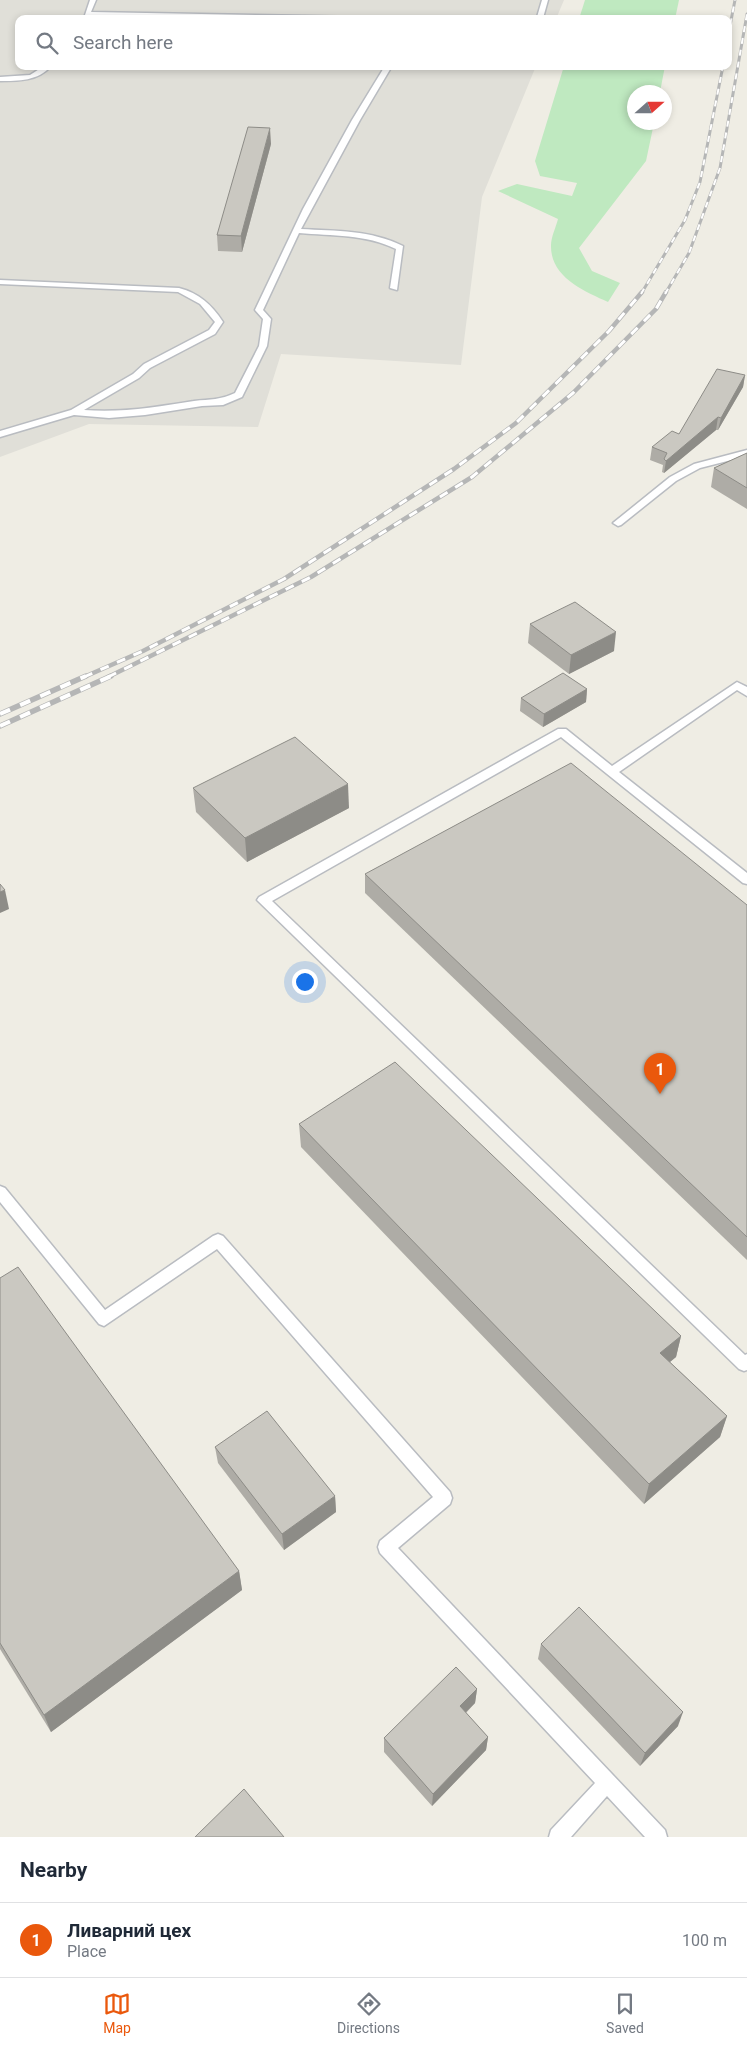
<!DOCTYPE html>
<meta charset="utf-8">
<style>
:root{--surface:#fff;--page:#f6f6f7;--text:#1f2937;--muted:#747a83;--line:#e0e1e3;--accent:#ea580c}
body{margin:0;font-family:Roboto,sans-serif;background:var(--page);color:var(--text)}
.compass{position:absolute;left:627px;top:85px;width:45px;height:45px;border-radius:50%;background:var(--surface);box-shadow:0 2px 8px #0003;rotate:69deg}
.you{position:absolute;left:304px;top:981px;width:18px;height:18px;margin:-12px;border:4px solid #fff;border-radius:50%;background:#1a73e8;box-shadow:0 0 0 8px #1a73e833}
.badge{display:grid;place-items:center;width:32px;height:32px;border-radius:50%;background:var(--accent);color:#fff;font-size:16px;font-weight:700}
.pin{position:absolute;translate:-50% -41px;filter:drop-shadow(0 1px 2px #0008)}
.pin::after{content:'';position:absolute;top:26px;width:18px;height:15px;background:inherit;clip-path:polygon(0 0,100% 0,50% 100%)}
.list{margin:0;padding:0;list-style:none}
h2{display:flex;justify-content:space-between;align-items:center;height:65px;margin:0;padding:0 20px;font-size:21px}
h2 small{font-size:16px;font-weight:400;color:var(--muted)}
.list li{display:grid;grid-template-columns:32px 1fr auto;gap:15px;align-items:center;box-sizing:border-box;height:75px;padding:0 20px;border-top:1px solid var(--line)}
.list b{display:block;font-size:19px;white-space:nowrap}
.list p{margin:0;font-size:16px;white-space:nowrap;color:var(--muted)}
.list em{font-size:16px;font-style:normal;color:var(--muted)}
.icon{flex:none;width:28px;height:28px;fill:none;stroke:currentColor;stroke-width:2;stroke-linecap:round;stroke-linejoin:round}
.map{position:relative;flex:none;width:747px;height:1837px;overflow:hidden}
.search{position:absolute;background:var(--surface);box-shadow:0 2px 8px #0003;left:15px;right:15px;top:15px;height:55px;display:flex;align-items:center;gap:12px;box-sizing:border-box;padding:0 18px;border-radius:10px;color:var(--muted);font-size:19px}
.sheet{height:140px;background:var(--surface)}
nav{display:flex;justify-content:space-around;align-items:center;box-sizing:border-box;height:70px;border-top:1px solid var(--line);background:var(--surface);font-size:14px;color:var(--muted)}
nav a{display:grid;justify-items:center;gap:2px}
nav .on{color:var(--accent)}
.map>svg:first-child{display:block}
.industrial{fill:#e0dfd8}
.green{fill:#bfe9c0}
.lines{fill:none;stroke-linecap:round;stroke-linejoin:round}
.lane-casing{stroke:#b9bcc1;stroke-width:3}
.lane{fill:#fff;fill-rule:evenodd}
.rail-far2-casing{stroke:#b5b6b6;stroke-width:3}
.rail-far1-casing{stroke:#b5b6b6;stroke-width:4.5}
.rail-casing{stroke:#b5b6b6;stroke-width:5.5}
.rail-far2{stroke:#fff;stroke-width:2;stroke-dasharray:6;stroke-linecap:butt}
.rail-far1{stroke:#fff;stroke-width:3;stroke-dasharray:9;stroke-linecap:butt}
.rail{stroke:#fff;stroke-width:4;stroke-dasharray:11;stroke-linecap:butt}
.wall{fill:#aeaca6}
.shaded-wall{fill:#8d8c87}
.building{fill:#cac8c1;stroke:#8d8c87}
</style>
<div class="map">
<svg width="747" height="1837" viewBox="0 0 747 1837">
<rect width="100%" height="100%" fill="#efede4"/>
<path class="industrial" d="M0,0H564L556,19H19V66H536L482,197L461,365L281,354L258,427L89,424L0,457Z"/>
<g class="green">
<path d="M585,0H679L675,19H579Z"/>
<path d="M564,66H665L660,92H634V122L654,123L646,161L579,248L592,271L620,283L608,302C584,291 550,277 551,245C551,237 556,227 558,219L498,191L517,184L572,196L577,183L540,176L535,161Z"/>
</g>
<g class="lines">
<defs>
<g id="lane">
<path d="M90,0H96L91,12L365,17L368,19L85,15Z"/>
<path d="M542,0H548L543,18L534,19L537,17Z"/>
<path d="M44,66H51C38,81 19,81 0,81V77L30,75Z"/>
<path d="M385,66H392L360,120L301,229C336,231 371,230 403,246L397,290L390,288L396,249C366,234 332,236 299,233L263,310L271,319L267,346L242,397L223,405L202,406L145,415L109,418L74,415L0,437V431L71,410L133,374L144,364L209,330L215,322L200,304L178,292L0,284V280L179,288C199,293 212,305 223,322L215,334L150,368L139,378L84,410C121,413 157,407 194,401C211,399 220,400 235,393L259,346L263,319L255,310L303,209L352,120Z"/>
<path d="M747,450V456L700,468L676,481L621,525L618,526L613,523L670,477L694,464Z"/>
<path d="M737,682L747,687V696L737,690L619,772L747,873V884L743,883L561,737L272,901L745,1355L747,1354V1370L744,1371L739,1369L257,900L259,897L558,729H566L612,766Z"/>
<path d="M0,1186L5,1188L105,1310L213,1236L218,1234L223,1236L450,1492L452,1498L450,1504L398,1548L665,1830L667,1837H645L607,1796L571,1837H549L551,1830L595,1783L380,1553L378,1547L380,1541L433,1497L217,1249L104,1326L99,1324L0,1202Z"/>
</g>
</defs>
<use href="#lane" class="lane-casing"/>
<use href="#lane" class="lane"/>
<defs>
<g id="rail-far2">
<path d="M728,36L735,0"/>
<path d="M641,294L685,220L700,182L723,66"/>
<path d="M665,294L689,253L720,168L747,14"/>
</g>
<g id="rail-far1">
<path d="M84,677L143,651L284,579L454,469L516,423L609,331L642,292"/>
<path d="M108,677L311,577L472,477L573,393L656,309L666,292"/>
</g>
<g id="rail">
<path d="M0,714L86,676"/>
<path d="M0,726L111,676"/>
</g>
</defs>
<use href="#rail-far2" class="rail-far2-casing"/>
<use href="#rail-far1" class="rail-far1-casing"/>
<use href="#rail" class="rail-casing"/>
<use href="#rail-far2" class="rail-far2"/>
<use href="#rail-far1" class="rail-far1"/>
<use href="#rail" class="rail"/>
</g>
<g class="wall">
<path d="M271,144L242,252L218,251L217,235Z"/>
<path d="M745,375L743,387L718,430H716L664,473L662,472L663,465L650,460L652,447L679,434Z"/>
<path d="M747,453V509L711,487L714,468Z"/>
<path d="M530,624L614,651L569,674L528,643Z"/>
<path d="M587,689L586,702L543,727L520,711L521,698Z"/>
<path d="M193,788L349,808L247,862L196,812Z"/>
<path d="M365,874L747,905V1260L365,893Z"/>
<path d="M299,1124L681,1336L676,1357L670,1362L727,1416L720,1437L644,1504L301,1147Z"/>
<path d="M0,1278L239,1571L242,1590L51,1732L0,1649Z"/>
<path d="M215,1447L335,1496L336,1512L284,1550L218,1463Z"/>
<path d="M541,1644L678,1726L640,1766L538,1659Z"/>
<path d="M477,1689L475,1703L466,1713L488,1737L486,1750L432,1806L384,1752V1738Z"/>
</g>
<g class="shaded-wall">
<path d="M270,128L271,144L242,252L241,236Z"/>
<path d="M745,375L743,387L718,430L721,418Z"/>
<path d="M718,417L716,430L664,473L666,461Z"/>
<path d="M616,632L614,651L569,674L571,655Z"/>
<path d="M587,689L586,702L543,727L544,714Z"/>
<path d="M348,784L349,808L247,862L245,838Z"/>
<path d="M5,890L9,909L0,913V892Z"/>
<path d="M681,1336L676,1357L655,1374L660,1353Z"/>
<path d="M727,1416L720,1437L644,1504L649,1484Z"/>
<path d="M335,1496L336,1512L284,1550L282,1534Z"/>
<path d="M239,1571L242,1590L51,1732L44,1715Z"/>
<path d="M477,1689L475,1703L458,1720L460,1706Z"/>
<path d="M683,1712L678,1726L640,1766L645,1753Z"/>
<path d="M488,1737L486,1750L432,1806L433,1794Z"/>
</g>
<g class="building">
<path d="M248,127L270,128L241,236L217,235Z"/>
<path d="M717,369L745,375L721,418L718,417L666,461L664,459L667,453L652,447L672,431L679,434Z"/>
<path d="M747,453V488L714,468Z"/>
<path d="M575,602L616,632L571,655L530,624Z"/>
<path d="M563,673L587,689L544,714L521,698Z"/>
<path d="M295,737L348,784L245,838L193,788Z"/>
<path d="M571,763L747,905V1237L365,874Z"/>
<path d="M0,884L5,890L0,892Z"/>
<path d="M395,1062L681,1336L660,1353L727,1416L649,1484L299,1124Z"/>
<path d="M18,1267L239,1571L44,1715L0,1643V1278Z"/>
<path d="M267,1411L335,1496L282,1534L215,1447Z"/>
<path d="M579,1607L683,1712L645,1753L541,1644Z"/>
<path d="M456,1667L477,1689L460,1706L488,1737L433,1794L384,1738Z"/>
<path d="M244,1789L284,1837H195Z"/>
</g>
</svg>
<svg class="compass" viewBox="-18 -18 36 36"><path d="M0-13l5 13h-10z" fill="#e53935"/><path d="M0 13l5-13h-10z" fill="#747a83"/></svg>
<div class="you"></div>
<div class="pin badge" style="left:660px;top:1094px">1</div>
<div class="search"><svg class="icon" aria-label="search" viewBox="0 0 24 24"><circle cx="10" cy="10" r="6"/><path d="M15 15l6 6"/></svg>Search here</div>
</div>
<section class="sheet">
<h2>Nearby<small></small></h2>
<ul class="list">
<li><span class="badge">1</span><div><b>Ливарний цех</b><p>Place</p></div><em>100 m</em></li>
</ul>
</section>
<nav>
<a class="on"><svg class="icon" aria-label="map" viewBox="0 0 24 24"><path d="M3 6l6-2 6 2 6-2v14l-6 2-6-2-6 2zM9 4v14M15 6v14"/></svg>Map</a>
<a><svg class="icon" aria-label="directions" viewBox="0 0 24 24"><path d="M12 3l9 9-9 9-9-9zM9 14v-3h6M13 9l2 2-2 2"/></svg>Directions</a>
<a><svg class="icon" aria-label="saved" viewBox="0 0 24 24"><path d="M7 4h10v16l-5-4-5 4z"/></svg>Saved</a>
</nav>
